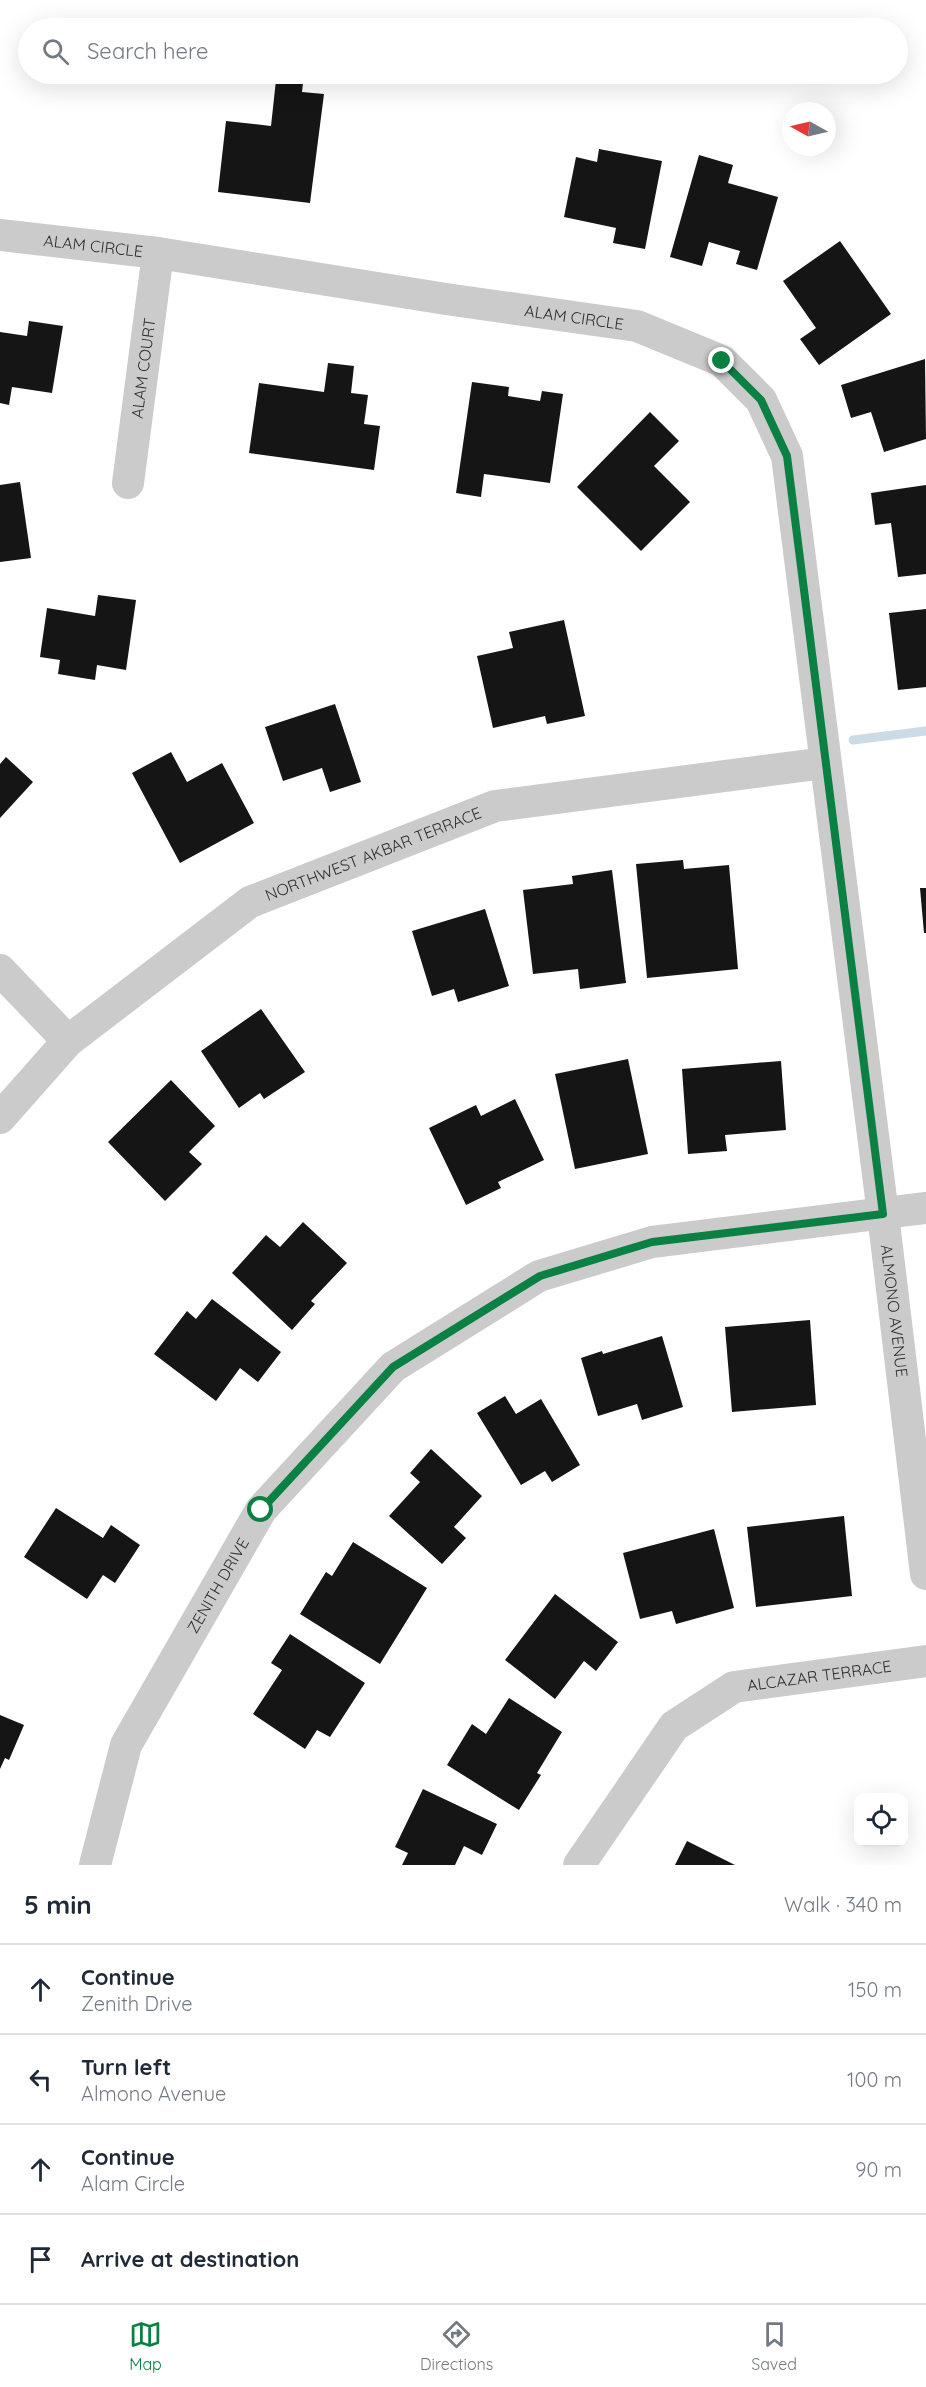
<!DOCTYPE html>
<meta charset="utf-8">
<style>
:root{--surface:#fff;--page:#f6f6f7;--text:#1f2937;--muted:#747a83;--line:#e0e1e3;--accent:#0b8043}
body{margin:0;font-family:Quicksand,sans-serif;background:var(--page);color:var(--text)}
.controls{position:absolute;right:18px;bottom:18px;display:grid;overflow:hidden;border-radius:12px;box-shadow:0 6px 24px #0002}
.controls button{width:54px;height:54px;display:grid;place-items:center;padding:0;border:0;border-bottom:2px solid var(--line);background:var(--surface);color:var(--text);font:30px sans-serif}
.compass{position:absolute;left:782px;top:102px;width:54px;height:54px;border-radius:50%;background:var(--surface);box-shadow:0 6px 24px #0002;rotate:278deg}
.stop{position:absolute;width:18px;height:18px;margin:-14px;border:4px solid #0b8043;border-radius:50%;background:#fff}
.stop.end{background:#0b8043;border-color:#fff;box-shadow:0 2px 6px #0008}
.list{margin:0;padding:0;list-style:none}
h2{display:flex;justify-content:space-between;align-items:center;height:78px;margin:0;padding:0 24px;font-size:26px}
h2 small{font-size:20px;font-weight:400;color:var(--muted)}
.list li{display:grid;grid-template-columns:39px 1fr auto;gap:18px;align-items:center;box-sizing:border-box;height:90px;padding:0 24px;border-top:2px solid var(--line)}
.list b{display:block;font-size:22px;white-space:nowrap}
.list p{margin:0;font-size:20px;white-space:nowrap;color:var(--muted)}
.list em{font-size:20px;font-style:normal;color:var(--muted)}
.icon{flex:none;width:33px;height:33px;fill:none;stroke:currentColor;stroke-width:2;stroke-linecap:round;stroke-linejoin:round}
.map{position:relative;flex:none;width:926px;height:1865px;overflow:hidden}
.search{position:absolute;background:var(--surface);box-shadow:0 6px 24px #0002;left:18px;right:18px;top:18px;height:66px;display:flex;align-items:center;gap:15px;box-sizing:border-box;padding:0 21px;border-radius:33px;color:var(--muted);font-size:22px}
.sheet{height:438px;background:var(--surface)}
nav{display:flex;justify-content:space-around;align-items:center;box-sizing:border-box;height:84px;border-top:2px solid var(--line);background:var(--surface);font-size:16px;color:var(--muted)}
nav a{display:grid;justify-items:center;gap:3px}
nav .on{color:var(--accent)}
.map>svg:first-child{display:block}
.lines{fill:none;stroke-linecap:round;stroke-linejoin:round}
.stream{stroke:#cbdbe7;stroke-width:9}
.building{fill:#151515}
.minor{stroke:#cbcbcb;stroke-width:32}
.route{stroke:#0b8043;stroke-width:8}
.labels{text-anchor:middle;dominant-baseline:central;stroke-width:6;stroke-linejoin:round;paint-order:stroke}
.street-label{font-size:16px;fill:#2e2e2e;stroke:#fff}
</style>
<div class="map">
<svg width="926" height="1865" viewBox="0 0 926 1865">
<rect width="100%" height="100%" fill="#fff"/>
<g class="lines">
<path class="stream" d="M853,740L926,731"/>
</g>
<g class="building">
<path d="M276,80L303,83L302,92L324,94L310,203L218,192L226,121L271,126Z"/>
<path d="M599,149L662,161L645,249L613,243L616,228L564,217L576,157L597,162Z"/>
<path d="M699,155L733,165L728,183L778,197L757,270L736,264L740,251L709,242L702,266L670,257Z"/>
<path d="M840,241L891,314L819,365L800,339L816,328L783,281Z"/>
<path d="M29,321L63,326L52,393L12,387L9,405L0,403V332L27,336Z"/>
<path d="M925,359L926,439L884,452L871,412L851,418L841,385Z"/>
<path d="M328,363L354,366L351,393L368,395L364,424L380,426L374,470L249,453L259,383L324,392Z"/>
<path d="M472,382L509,387L508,396L540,401L542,391L563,394L550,483L484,474L481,497L456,493Z"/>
<path d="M650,412L679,441L654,466L690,502L641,551L577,487Z"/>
<path d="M20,482L31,558L0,562V485Z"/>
<path d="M926,485V574L898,577L891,523L875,525L871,493Z"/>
<path d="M98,595L136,600L126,670L97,665L95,680L58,674L60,660L40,657L47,608L95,616Z"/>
<path d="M926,609V687L898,690L889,613Z"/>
<path d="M564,620L585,716L547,724L545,716L493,728L477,656L513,648L509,632Z"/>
<path d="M335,704L361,782L330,792L322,768L283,781L265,727Z"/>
<path d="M171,752L187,782L222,763L254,823L180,863L132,773Z"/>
<path d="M6,757L33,782L0,818V764Z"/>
<path d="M683,860L684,869L729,865L738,969L647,978L636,864Z"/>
<path d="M612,870L626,983L580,989L578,969L533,974L523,890L573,884L572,876Z"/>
<path d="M920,888H926V933H924Z"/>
<path d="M485,909L509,986L458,1002L454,989L432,996L412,931Z"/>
<path d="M261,1009L305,1072L264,1099L260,1093L239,1108L201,1051Z"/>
<path d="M628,1059L648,1154L575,1169L555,1074Z"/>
<path d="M781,1061L786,1130L725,1135L727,1151L688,1154L682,1069Z"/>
<path d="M171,1080L215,1126L189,1152L202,1164L165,1201L108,1142Z"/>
<path d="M515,1099L544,1160L498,1182L501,1188L466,1205L429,1128L476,1105L481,1116Z"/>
<path d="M303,1222L347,1263L311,1301L315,1304L292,1330L232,1273L266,1235L280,1247Z"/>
<path d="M212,1299L281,1352L258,1382L240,1368L216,1401L154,1354L187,1311L196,1319Z"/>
<path d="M810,1320L816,1405L732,1412L725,1327Z"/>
<path d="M662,1336L683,1407L642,1420L637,1404L598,1416L581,1358L602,1351L603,1354Z"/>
<path d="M505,1396L516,1414L541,1399L580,1465L552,1482L545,1471L521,1485L477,1413Z"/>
<path d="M431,1449L482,1496L454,1527L466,1538L442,1564L389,1516L420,1482L410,1473Z"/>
<path d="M56,1508L103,1538L111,1525L140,1545L115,1583L103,1575L87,1599L24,1557Z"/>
<path d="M844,1516L852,1596L756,1607L747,1527Z"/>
<path d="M714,1529L734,1608L676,1624L672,1611L640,1619L623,1553Z"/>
<path d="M353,1542L427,1588L380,1664L300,1614L326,1572L332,1576Z"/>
<path d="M555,1594L618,1642L596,1671L584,1661L555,1699L505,1660Z"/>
<path d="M290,1634L365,1683L330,1737L317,1730L305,1749L253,1714L282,1670L271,1663Z"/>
<path d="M509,1698L562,1732L537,1773L541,1775L519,1810L447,1765L472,1724L486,1734Z"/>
<path d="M0,1715L24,1725L9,1760L5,1758L0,1769Z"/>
<path d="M423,1789L497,1824L482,1855L464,1846L455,1865H402L408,1853L395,1847Z"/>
<path d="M687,1841L735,1865H675Z"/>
</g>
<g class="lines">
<g class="minor">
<path id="s1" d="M0,235L158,253L446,299L637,326L722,361L761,400L787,456L883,1214L926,1574"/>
<path id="s2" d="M128,483L158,253"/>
<path d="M0,970L68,1041"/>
<path id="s3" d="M0,1118L68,1041L250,902L495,806L825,763"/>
<path id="s4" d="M95,1865L126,1745L261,1510L393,1367L539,1276L652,1242L926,1208"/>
<path id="s5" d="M579,1865L674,1726L734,1687L926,1661"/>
</g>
</g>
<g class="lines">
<path class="route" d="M261,1510L393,1367L540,1276L652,1242L883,1214L787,456L761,400L722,361"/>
</g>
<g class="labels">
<g class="street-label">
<text stroke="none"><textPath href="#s1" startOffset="94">ALAM CIRCLE</textPath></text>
<text stroke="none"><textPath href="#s1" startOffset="580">ALAM CIRCLE</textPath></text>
<text stroke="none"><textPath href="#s2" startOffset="116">ALAM COURT</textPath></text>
<text stroke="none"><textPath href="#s3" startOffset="464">NORTHWEST AKBAR TERRACE</textPath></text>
<text stroke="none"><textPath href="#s1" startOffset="1714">ALMONO AVENUE</textPath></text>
<text stroke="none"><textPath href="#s4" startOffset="308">ZENITH DRIVE</textPath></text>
<text stroke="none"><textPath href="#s5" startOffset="326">ALCAZAR TERRACE</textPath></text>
</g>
</g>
</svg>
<div class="controls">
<button><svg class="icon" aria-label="locate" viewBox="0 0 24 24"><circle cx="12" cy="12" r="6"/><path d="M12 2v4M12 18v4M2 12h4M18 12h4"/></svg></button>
</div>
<svg class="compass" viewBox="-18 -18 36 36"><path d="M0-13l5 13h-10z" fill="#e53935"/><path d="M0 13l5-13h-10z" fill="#747a83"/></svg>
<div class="stop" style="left:261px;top:1510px"></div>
<div class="stop end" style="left:722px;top:361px"></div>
<div class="search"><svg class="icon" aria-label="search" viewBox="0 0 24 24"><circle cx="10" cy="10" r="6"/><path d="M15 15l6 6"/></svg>Search here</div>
</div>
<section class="sheet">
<h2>5 min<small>Walk · 340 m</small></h2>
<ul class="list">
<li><svg class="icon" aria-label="ahead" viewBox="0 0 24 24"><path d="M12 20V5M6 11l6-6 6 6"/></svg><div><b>Continue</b><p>Zenith Drive</p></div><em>150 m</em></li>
<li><svg class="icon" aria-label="left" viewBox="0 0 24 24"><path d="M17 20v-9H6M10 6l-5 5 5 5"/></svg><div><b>Turn left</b><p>Almono Avenue</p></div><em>100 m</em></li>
<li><svg class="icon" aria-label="ahead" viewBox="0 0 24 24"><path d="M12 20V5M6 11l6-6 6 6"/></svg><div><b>Continue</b><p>Alam Circle</p></div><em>90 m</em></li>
<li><svg class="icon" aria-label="arrive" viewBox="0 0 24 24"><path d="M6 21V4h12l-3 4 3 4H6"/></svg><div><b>Arrive at destination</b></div></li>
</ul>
</section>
<nav>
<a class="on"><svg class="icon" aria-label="map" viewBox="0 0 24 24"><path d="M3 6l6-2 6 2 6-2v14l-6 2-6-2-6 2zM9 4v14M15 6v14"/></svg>Map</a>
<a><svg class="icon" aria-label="directions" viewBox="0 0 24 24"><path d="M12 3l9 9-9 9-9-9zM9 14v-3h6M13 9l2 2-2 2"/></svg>Directions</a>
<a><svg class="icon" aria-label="saved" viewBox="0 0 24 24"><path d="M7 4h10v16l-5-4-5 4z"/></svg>Saved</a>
</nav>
